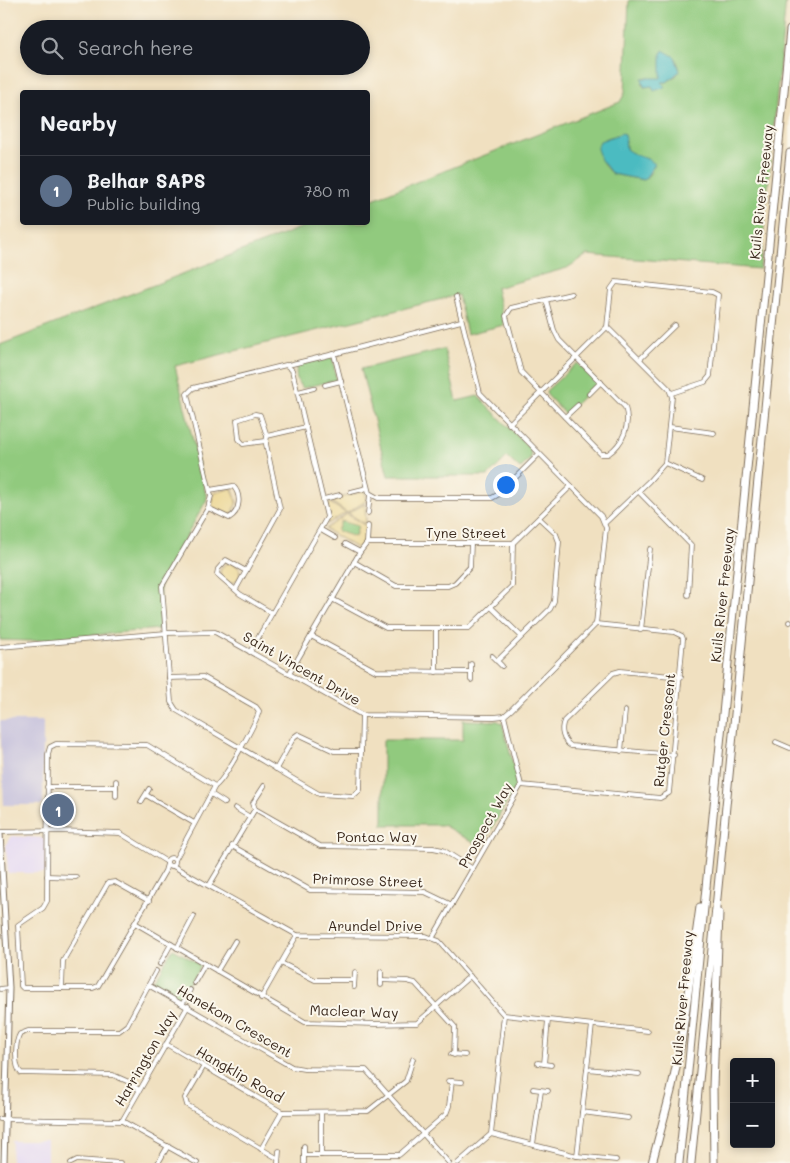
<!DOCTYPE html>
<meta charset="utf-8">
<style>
:root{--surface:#171b24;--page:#20242c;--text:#f1f3f6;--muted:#9ea1a6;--line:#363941;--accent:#0f766e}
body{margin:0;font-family:Mali,sans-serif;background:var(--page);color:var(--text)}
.controls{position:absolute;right:15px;bottom:15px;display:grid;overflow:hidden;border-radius:5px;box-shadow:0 2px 8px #0003}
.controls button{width:45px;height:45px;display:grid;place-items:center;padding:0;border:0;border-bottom:1px solid var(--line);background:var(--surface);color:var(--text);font:25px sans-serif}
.you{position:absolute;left:505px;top:484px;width:18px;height:18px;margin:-12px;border:4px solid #fff;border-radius:50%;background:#1a73e8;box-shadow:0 0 0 8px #1a73e833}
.badge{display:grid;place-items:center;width:32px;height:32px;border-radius:50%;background:var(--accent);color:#fff;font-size:16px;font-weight:700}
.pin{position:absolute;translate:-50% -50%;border:2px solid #fff;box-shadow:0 1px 5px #0006}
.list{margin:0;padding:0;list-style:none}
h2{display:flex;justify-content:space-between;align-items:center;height:65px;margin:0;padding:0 20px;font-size:21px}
h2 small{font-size:16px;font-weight:400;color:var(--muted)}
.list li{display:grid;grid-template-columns:32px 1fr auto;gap:15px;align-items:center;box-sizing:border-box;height:70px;padding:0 20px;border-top:1px solid var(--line)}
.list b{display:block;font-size:19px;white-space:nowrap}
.list p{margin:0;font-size:16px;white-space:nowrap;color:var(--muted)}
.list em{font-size:16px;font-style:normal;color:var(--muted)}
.icon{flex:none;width:28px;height:28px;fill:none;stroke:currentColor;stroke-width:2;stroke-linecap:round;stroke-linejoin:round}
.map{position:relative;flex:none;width:790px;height:1163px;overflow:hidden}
.search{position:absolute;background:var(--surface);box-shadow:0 2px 8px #0003;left:20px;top:20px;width:350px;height:55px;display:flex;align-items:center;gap:12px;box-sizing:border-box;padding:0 18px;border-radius:28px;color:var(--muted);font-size:19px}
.panel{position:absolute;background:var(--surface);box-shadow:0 2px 8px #0003;left:20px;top:90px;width:350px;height:135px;border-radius:5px}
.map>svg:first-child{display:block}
.built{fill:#e1d4f4}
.industrial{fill:#c5c0db}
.green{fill:#91ca7e;stroke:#667a4e;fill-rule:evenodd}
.sand{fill:#eeda9e;stroke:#94825e;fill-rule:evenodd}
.water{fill:#4cbbc1;stroke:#447270}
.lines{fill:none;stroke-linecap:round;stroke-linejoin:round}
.street-casing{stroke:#7a6a57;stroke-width:5.5}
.secondary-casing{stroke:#7a6a57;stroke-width:7}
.highway-casing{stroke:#7a6a57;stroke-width:9}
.street{stroke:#fff;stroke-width:4}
.secondary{stroke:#fff;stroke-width:5}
.highway{stroke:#fff;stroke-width:7}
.labels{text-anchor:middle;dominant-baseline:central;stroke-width:4;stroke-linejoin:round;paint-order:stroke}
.street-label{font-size:14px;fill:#3b2a1e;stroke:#fbf7ec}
</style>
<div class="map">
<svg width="790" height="1163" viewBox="0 0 790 1163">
<rect width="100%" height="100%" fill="#fbf7ec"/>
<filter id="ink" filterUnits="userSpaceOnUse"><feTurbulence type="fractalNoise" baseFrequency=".02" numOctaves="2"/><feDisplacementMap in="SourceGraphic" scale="10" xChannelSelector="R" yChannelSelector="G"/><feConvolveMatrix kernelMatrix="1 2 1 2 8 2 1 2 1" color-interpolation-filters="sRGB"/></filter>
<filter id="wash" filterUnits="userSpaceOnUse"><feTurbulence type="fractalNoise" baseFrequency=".0096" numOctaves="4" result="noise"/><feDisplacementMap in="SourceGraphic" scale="20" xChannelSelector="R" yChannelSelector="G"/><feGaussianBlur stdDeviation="1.12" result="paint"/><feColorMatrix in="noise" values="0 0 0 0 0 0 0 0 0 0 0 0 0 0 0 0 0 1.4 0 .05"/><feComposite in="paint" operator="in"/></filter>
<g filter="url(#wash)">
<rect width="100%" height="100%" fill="#f0e0c0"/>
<g class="built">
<path d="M11,836L43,838L45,841V873H8L6,844Z"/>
<path d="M12,1141H47V1163H11Z"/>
</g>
<path class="industrial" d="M0,721H43V805H4Z"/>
<g class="green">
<path d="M629,0H786L760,269L587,255L567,268L496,288L504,325L467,334L458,295L175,366L207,499L160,584L159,629L29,641L0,640V345L313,223L368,222V201L620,102L625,93ZM662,54L676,59L679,67L677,75L667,82H662L665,86L653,89L652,86L644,87L642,84L645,77L658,80L662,76ZM625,134L626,149L635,157L648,159L652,171L644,180L612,174C599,162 599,154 606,138Z"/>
<path d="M444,349L457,401L478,396L530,449L531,458L520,469L507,457L488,476H388L361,369Z"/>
<path d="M330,357L333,359L336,380L303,388C296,384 295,372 297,365Z"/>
<path d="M577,363L598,382L565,414L547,395L546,391Z"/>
<path d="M341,521L358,526L355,537L337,531Z"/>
<path d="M463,720L498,721L502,723L517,778V785L481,847L443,825H383V740H463Z"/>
<path d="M173,949L201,965L180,999L153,981Z"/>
</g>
<g class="sand">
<path d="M232,488L237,502L231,515L213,509L212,507L214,493Z"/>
<path d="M363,491L366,493V501L347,513L330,501Z"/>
<path d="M330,503L346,513L327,524L329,514L328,504Z"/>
<path d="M365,504L366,524H365L348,513Z"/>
<path d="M347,514L366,526V540L358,549L325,529ZM341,521L358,526L355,537L337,531Z"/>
<circle cx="230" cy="573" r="10"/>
</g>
<g class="water">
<path d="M663,50L675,57L680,71L667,82H662L665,87L654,91L652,86L644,87L642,78H661V54Z"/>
<path d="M622,133L625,134L626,149C636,157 646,156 655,164L644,180L612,174L601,160L597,149L600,141Z"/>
</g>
</g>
<g filter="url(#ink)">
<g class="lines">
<defs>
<g id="street">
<path d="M546,300L554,330L559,340L625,407C631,425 623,444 608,454H601L521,372L506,316L511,308L571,294"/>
<path d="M461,321L334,354L369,493L378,498H492L499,494L539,454"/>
<path d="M640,359L675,325"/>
<path d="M288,365L334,354"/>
<path d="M325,385L341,381"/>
<path d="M298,392L314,388"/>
<path d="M589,394L601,382"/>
<path d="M565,417L578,405"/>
<path d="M509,424L607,327L611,289L616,282L712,292L718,295L710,376L705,382L672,393"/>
<path d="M670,427L714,433"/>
<path d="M266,441L243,444L239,439L237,420L255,414L260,415L267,436"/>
<path d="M665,463L702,480"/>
<path d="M351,492L367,488"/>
<path d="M639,492L691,545L688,595"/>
<path d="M324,499L340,495"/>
<path d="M208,508L229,518C240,512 242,495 233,486L210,490"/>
<path d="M368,513L370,495"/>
<path d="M605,523L649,481L665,463L672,397L669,389L607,327"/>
<path d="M321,530L335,538"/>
<path d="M367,543L368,526"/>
<path d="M345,544L360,552"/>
<path d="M354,562L396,586H448L455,583L470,567L471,543"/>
<path d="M246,571L226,560L218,569L217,574L240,594L272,613"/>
<path d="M236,589L280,509L266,444L267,436L306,427"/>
<path d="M332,599L386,628H469L512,586L513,543"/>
<path d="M491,607L521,636"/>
<path d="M789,622H790"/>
<path d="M436,629V672"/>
<path d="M641,630L650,549"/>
<path d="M311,636L376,671L471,672"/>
<path d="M0,647L166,633L215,632L362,715L494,717L504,716L511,710L596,624L606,528L601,516L480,393L456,297"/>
<path d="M250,652L327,517L292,370L286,365L193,388L187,394L211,496L208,508L162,586L171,702L176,710L319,794L353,796L360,790L362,715"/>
<path d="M492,656L502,666"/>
<path d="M497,661L550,609L554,601L559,542L556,534L539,518"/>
<path d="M289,674L360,552L367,543H513L571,486"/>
<path d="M169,678L203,677L256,707L259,711C257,721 223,783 215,786L175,860"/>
<path d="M471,680V664"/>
<path d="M776,742L790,748"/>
<path d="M621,751L625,711"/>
<path d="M674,755L571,746C563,741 560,730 564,721L613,673L620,671L681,677"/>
<path d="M276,769L294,737L298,734L334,751H361"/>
<path d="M521,785L660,798L669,793L683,639L682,636L674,632L596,624"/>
<path d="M47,787H116"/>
<path d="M211,794L225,803"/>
<path d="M146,795L194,823"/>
<path d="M116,796V781"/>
<path d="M141,802L149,789"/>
<path d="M235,808L250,817"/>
<path d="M255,809L320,846L433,848L443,850L473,869"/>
<path d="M0,832L57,831L120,833L167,862"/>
<path d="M232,846L310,890L425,892L452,905"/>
<circle cx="171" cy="862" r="4"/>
<path d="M167,864L165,871L98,986L93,988H23L21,986L18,925L43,908L47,901L48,754L50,747L56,744L147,745L215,786"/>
<path d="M173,866L297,935L426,936L439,941L504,1015L491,1134L458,1163"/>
<path d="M47,876L76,877"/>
<path d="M210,884L255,809L253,803L264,786"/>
<path d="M135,923L305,1022L376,1024L417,1023L470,976"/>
<path d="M433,937L521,785L504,716"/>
<path d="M177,948L194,916"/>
<path d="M281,963L315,980H354"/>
<path d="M160,964L171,944"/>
<path d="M217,971L235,941"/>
<path d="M381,972V985"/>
<path d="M381,980L407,981L415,983L455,1027L454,1055"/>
<path d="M194,983L205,964"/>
<path d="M150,986L292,1067L304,1069L366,1070L449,1163"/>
<path d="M354,987L355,972"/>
<path d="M62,988L63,961L108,883L115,882L149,901"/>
<path d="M0,989L9,988"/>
<path d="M261,998L297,935"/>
<path d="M183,1003L190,990"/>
<path d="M504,1015L648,1031"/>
<path d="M166,1044L282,1112L368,1111L406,1081L413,1059"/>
<path d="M451,1054L465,1055"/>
<path d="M538,1063L551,1065"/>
<path d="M544,1064L548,1020"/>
<path d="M204,1066L185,1098L187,1105L277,1158"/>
<path d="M587,1069L639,1074"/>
<path d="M448,1081L462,1082"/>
<path d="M533,1089L548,1091"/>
<path d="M139,1090L129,1082L113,1075L21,1073C14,1066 15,1042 20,1034L28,1031H119L127,1025L156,971"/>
<path d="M582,1112L628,1118"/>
<path d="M321,1113V1155"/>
<path d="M0,1119L122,1121L197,1163"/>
<path d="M122,1121L188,1006"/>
<path d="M491,1134L577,1156L592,1025"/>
<path d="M533,1144L541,1091"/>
<path d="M304,1146V1163"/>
<path d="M261,1149L282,1112"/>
<path d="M304,1155H399L446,1114L449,1106L452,1081"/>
<path d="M577,1156L616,1160"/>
<path d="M71,1163L77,1160L120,1163"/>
<path d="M158,1163L168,1146"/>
<path d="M278,1163L279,1151"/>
</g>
<path id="secondary" d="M0,834L9,988L4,1163"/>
<g id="highway">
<path d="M652,1163L671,1091L681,1043L700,907"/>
<path d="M679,1163L790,30"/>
<path d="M691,1163L790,153"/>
<path d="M714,1163L713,1087L719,913"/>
</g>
</defs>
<use href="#street" class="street-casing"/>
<use href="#secondary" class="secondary-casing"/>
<use href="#highway" class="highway-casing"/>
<use href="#street" class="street"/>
<use href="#secondary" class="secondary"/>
<use href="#highway" class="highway"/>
</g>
</g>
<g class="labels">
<g class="street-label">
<text transform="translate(761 192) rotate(-84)">Kuils River Freeway</text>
<text x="466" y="532">Tyne Street</text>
<text transform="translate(722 595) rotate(-84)">Kuils River Freeway</text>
<text transform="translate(302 668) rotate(30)">Saint Vincent Drive</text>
<text transform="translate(664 730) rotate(-84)">Rutger Crescent</text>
<text transform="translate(485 825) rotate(-61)">Prospect Way</text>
<text x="377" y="836">Pontac Way</text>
<text transform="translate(368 880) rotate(2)">Primrose Street</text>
<text x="375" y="925">Arundel Drive</text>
<text transform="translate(682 998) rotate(-85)">Kuils River Freeway</text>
<text transform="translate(354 1011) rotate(2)">Maclear Way</text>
<text transform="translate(235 1021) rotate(30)">Hanekom Crescent</text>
<text transform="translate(145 1058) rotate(-60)">Harrington Way</text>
<text transform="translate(240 1074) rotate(30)">Hangklip Road</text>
</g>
</g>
</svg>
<div class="controls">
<button>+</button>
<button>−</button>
</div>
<div class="you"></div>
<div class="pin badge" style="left:58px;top:810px;background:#5c6f8a">1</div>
<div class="search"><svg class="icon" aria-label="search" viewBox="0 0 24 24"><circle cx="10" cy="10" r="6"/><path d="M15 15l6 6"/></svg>Search here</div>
<section class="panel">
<h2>Nearby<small></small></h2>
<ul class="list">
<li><span class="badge" style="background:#5c6f8a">1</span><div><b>Belhar SAPS</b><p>Public building</p></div><em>780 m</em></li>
</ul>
</section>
</div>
